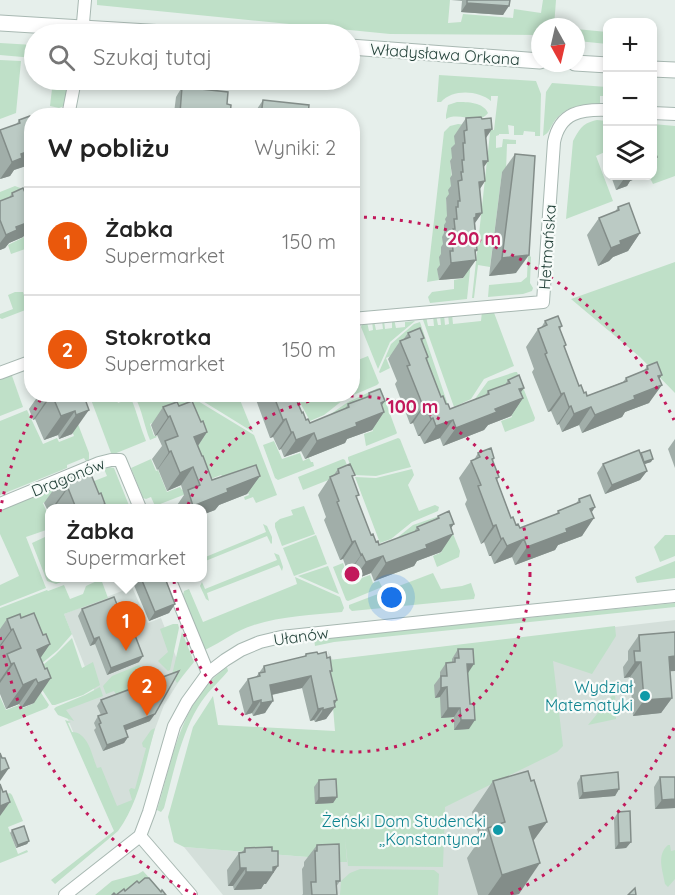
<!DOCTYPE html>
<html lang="pl">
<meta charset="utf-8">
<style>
:root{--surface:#fff;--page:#f2f2f2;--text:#222;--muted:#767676;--line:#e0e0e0;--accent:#ea580c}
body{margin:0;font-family:Quicksand,sans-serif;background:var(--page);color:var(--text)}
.controls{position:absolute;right:18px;top:18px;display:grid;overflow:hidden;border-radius:12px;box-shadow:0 3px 9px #0003}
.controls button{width:54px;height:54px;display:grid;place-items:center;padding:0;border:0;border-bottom:2px solid var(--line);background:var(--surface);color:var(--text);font:30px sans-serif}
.compass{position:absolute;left:531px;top:18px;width:54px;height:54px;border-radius:50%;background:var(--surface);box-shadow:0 3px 9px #0003;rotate:172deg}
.you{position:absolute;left:392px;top:598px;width:21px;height:21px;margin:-15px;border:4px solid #fff;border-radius:50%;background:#1a73e8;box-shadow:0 0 0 9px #1a73e833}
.badge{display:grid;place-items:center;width:39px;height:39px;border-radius:50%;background:var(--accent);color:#fff;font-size:20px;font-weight:700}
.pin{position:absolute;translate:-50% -50px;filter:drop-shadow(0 2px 3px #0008)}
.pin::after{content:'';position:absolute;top:32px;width:21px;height:18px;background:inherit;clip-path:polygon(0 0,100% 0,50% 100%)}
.popup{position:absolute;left:45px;top:504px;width:162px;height:78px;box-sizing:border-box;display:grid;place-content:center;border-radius:12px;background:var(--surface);filter:drop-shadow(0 2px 4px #0005);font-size:20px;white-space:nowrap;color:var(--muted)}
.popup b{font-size:22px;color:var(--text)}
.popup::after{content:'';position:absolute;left:50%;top:100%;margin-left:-12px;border:12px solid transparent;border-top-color:var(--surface)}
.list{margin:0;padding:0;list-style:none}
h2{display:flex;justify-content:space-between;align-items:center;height:78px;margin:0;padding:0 24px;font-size:26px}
h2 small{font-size:20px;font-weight:400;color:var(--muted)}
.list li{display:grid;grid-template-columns:39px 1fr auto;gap:18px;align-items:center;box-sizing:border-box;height:108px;padding:0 24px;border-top:2px solid var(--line)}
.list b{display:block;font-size:22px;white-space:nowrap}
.list p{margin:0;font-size:20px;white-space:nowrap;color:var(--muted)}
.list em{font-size:20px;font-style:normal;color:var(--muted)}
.icon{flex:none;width:33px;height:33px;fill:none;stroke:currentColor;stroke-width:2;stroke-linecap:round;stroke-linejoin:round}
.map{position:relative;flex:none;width:675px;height:895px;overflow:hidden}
.search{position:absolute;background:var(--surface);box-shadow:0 3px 9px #0003;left:24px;top:24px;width:336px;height:66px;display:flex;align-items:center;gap:15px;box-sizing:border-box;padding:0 21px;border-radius:33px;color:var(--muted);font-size:22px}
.panel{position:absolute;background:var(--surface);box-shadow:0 3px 9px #0003;left:24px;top:108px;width:336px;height:294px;border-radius:24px}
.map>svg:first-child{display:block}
.built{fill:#d4dfda}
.green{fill:#bfe0c8}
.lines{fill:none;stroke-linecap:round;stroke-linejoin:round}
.minor-casing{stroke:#a8b8b2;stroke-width:14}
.tertiary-casing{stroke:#a8b8b2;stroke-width:17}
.minor{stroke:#fff;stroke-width:12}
.tertiary{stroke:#fff;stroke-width:15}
.wall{fill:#a1aea9}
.shaded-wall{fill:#838d89}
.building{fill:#bbcac4;stroke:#838d89;stroke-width:1.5}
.ring{fill:none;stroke:#c2185b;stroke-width:3;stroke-dasharray:3 6}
.culture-dot{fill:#0f9aa8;stroke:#f7fbf9;stroke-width:2}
.labels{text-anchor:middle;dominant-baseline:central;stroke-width:4.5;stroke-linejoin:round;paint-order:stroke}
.street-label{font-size:16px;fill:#24423a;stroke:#f7fbf9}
.culture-label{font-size:16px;fill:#0d838f;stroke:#f7fbf9;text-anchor:end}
.centre{fill:#c2185b;stroke:#f7fbf9;stroke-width:3}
.ring-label{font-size:18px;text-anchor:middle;font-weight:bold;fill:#c2185b;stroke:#f7fbf9;stroke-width:4.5;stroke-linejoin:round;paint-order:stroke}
</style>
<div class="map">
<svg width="675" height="895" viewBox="0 0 675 895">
<rect width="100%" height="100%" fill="#e6efeb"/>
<g class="built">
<path d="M132,587L148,623L161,618L183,675L164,705L155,729L133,803L107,813L64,710L97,697L64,614Z"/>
<path d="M675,620V895H223L184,847L333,859L338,732L328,651L333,660Z"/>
</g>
<g class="green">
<path d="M97,0H450L448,23L461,22L463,14L513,18L514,9L541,13L543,0H556L554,27H540V35L390,34L97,5Z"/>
<path d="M576,29L607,32V44L578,41L576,40Z"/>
<path d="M0,43L34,45V58L0,55Z"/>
<path d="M0,60L21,61L16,113L0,119Z"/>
<path d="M439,75L536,81L541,94L540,136H535V132L524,131L523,135H514V126L508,125L509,134H499V135L496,136V148L502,147L503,139L516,140V144H507L506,171L502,172L490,267L478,265L474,298H472L490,133L487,130H494L498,96H491V101C478,90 452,89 441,102H437Z"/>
<path d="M53,80H70L64,106L59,108L50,106Z"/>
<path d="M552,83L607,87V96H600V105C581,104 563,106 552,125C549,130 549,133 543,136L546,92Z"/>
<path d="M457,102C468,102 483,102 488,113C478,126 459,111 446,119V115L448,105Z"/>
<path d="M597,120L607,121V151L596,156L613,201L566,219L573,141C580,128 583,123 597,120Z"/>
<path d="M458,124L475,126L455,148L453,161H450L452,178L449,198L446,199L448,219L440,269L438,270L439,280L427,282L444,132L450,126Z"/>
<path d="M653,124L675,126V176L653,184L649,176H652Z"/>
<path d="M15,186L31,192V226L28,248L11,254L8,245L24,237L11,205L0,210V192Z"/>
<path d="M472,251L467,299L430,303L428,297L432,292L454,289V280L464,278L463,268Z"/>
<path d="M528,254L531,257L530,283L533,288L532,291L523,294L488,297L489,285L521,282L527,277Z"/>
<path d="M675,262V393L640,357L571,299Z"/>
<path d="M15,292H23L28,309L2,319L0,318V314L13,309L8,295Z"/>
<path d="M493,310L514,366L484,379L471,399L454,407L422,317L426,316L428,326H434L433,316L436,315L438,325H441L440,315H444L445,325L449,324L448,314H452L453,324L481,321L482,311Z"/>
<path d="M394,319L396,328L405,327V322L415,321L390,342L378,369L361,327L363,322H367L369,331L373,330L372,321H374L376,330L383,329L382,321L384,320L385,329L392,328V320Z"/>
<path d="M420,322L449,408L395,354L386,358L390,368L380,373L379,372L391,344L414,324Z"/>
<path d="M368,356L379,383L377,385L351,396V395L352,394L353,362Z"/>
<path d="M515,372H517L535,418L534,421L505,432L501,421L512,417L508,407L472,403L488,381Z"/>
<path d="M11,373L23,407L0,416V377Z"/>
<path d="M378,388L381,389L397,433L396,434L366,446L364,434L373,431L370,422L322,420L348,402Z"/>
<path d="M140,394L188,395L254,435L277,495L256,503L253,497L245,500L244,497L249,495L244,482L223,477L221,475L208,480L165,418L150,424L154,436H156L157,437L150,440C144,425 142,410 135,397Z"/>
<path d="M97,395H115L118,403L131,398C137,412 140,427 146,441L114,454L111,453L90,397Z"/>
<path d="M193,395H238L253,432Z"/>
<path d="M296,395H346L347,397L324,415L310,421Z"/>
<path d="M27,410L43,444L57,438L59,442L74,436L69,423L73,411L89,453V459L87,463L84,458L67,465V468L0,495V421Z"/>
<path d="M398,438L400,439L411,467L376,476L354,475L348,459V457Z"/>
<path d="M274,441L282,459L300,453L303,461L309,458L311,462H313L314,466L278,480L275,478L263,445Z"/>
<path d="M151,459L156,471L158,470L167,492L180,487L182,490L196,484L191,492L155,506L151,497L146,499L143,498L131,468Z"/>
<path d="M343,459L345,460L351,476L331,479L303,490L298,477Z"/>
<path d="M109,467L114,468L130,508H79L58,497L43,503L48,515H49V529L26,537L46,588L0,606V585L19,576L0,534V509L72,479L76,488L107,476L104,469Z"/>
<path d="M412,469L414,475L408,485L419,511L435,505L439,507L438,511L412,522L391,539L380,543L355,477L376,478Z"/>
<path d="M304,506L315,534L282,546L275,527V523L280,519L293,515L291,510Z"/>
<path d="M445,514L460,551L459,557L437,567L433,556L442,552L439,544L393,541L413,525Z"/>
<path d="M263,524L267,526L272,537V543L271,544L267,536L203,562V558L266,532Z"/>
<path d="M316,535L327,564L294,576L283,548Z"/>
<path d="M665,535H675V556L660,562L654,547Z"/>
<path d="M45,537L49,549L50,578H72L56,584L47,581L32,543Z"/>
<path d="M274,553L279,555L283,567L282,571L279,565L207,593L209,601L206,599L200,586L202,582L205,589L277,560Z"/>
<path d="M675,561V578L637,583L635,577Z"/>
<path d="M343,563L347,573H349L353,581L370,575L373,583L379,581L382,587L348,601L346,600L333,567Z"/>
<path d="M328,566L339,594L298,576Z"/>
<path d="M433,573L441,589L462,586L471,583L475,595L474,599L352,611L349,608V605Z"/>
<path d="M295,577L340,597L344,608L342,612C313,615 282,616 254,625C236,630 222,642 205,650L183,595L184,591L189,589L203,622L297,584Z"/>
<path d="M101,579L108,598L64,614L72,634L58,650L35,669L0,638V608L47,590L48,591L64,585L70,599L83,594L86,586Z"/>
<path d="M675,603V607L334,642L315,646L314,639Z"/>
<path d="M173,624H178L179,628L170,670L168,671L158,661L168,652L160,629Z"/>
<path d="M615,626L616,636L592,674L553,661L563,746L557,752L445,807L443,867L348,866L345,838L347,862H334L333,859L184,847L174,842L168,817L193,727L213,696L218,725L335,731L329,660Z"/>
<path d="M182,632L194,662L177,683L172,675Z"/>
<path d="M72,638L82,668L93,662L100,685L83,695L55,705H52L32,674L55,655Z"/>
<path d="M139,665L141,666L136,671L139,679L146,674L151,684L116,694L114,691L106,694L103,686L112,676Z"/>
<path d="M227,667L228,671C218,683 206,693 198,707C180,737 173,775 164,808L161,812L157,810C172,761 181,699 227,667Z"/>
<path d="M30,676L49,705L47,708L0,727V697L6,710L19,705L21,709L34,703L30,691Z"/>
<path d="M100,687L103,696L66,710L74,721L58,715L54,709L56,707L85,695Z"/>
<path d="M615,692L616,719L588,725Z"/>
<path d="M65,720L71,722L68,723L72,732C88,732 92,755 97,768L101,767L117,806L132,800L129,790L131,788L135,789L146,748L143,747L142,743L151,730L155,728C145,763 140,801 118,831L55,884L51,880L114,831Z"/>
<path d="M10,793L12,795L23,821L8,827L18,854L27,850L28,852L0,863V796Z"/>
<path d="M668,845H670L671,851L675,850V879L668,887L665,884C663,871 656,855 668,845Z"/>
<path d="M360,869L434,870L439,874L438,895H340L341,881L350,873Z"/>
<path d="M143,871L165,895H95L112,881L138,874Z"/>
</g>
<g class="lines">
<defs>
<g id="minor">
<path d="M82,34L85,0"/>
<path d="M652,113L675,114"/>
<path d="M68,116L75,80"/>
<path d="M352,319L543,302L554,142C560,112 581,109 608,110"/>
<path d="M0,373L32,361"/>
<path d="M0,504L99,463L111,460H120L140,508"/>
<path d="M169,578L208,673"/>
<path d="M140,836L191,895"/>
<path d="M65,895L140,836L149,812L174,726L187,702L208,673L225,660L241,650L260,642L281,637L489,615L675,596"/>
</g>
<g id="tertiary">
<path d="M0,23L181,34"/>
<path d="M350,47L540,61"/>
<path d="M575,63L608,65"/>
<path d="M652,69L675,70"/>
</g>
</defs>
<use href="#minor" class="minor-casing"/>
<use href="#tertiary" class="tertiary-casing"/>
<use href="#minor" class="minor"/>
<use href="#tertiary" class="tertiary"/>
</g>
<g class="wall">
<path d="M451,0H510L503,15L461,12L462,1Z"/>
<path d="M182,87L227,104L230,116H168L170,112L174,113L176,97Z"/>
<path d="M263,100L308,116H256L257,109Z"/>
<path d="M466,118L486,138L488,161L483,168L485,181L480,189L482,213L475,223L477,250L463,278L439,280L437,269L440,265L439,257L441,254V247L443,244L442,237L444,233V225L446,222L445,219L447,216L446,198L449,194L448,190L451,186L450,178L452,175L450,161L452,158L451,148L455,144L454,136Z"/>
<path d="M19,120L29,165L14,170L10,176L0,179V131L16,125Z"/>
<path d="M515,154L516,273L489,276L502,172Z"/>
<path d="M608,155V168L604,159Z"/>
<path d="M611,176H643L630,181L627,186L616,190Z"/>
<path d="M12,193L32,208V225L23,237L9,243L5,248L0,250V201L9,198Z"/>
<path d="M618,207L640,233L628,251L613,257L609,261L598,266L587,235L599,218L615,212Z"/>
<path d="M545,321L562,326L560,329L564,348L579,386L584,393L587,396L623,382L626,378L644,371L647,366L662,375L659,379L649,403L625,412L622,417L582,433L579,425L562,432L559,424L557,425L551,411L548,412L532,372L534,369L526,347L538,329L541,328Z"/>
<path d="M408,333L424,338L422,341L428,357L427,360L441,397L450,409L485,396L488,391L505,385L508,380L524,388L521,392L523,398L511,416L488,425L484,430L443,446L440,438L424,444L420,436H418L413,423L410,424L395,384L397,381L388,359L400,341L403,340Z"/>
<path d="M32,370V384L28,375Z"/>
<path d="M369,393L382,406L384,412L372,430L347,439L345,443L305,459L301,451L284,457L281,449L279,450L273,437L270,438L255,397L257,394H294L302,413L306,420L310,423L345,409L348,404L366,398Z"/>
<path d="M38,394H81L72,434L59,439L58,435L44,440L35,419L33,420L29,409L38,396Z"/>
<path d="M179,406L201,422L207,432L198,446L212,480L260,476L247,494L219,505L215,510L202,515V508H175L184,495L181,485L167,491L158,469L157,470L152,459L162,446L157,435L155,436L151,425L163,407Z"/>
<path d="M675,439V468L668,449Z"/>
<path d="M478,453L494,458L493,461L499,477L497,480L511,518L520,528L556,514L558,511L576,504L579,499L595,507L592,512L582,536L558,545L555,550L515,565L512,557L494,564L491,556H489L484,542L481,544L465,504L467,500L459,478L471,461L474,460Z"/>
<path d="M640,454L651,462L644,464L647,471L640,480L605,494L597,473L603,464Z"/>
<path d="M338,469L352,478L356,498L371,535L376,542L379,545L414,532L417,527L435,520L438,516L451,528L441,552L417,561L414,566L374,581L371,573L353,580L350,572L348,573L343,559L340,560L324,520L326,517L318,495L330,477L333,476Z"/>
<path d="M77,478L105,504L102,508H50L49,513L44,503L61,479Z"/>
<path d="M50,532V546L46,537Z"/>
<path d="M131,578H165L175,604L169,613L149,621Z"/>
<path d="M82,609L139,662L107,675L95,644L90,646L78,616Z"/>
<path d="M21,618L43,635L50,644L40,658L45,669L34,703L21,708L19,704L6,709L0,694V629L7,619Z"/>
<path d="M639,635L670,672L672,698L661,713L633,716L630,677L624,678L623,667L628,660V651Z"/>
<path d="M458,649L468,673L469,729L454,730V717L441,718L440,697L435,698L434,685L440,677V672L446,663L452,662V659Z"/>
<path d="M306,654H318L327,658L332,671L330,674L337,700L326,719L315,722L314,720L310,721L302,688L272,695L265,713L253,716L252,713L245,715L239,691L248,679L256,677L264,666L304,657Z"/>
<path d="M101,700L150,721L126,730L128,737L124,743L103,751L94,730L96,728L94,723L98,716L101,715L97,706Z"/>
<path d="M581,776L619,789L615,796L579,799L577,783Z"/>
<path d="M660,777H675V808L655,809L654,787Z"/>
<path d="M319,780L337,797L333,803L315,804L314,787Z"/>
<path d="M493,781H531L547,822L533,841L519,894L514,895H478L467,858L480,839L472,812Z"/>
<path d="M618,812L631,842L626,848L615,849L614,819Z"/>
<path d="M12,830L29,841L27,844L16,848L10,833Z"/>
<path d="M317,845L340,881L336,887L337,895H302L303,894L302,869L304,866V862Z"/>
<path d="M245,848L266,884H264L261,889L234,890L233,886H228L227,870L239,853L242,852Z"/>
</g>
<g class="shaded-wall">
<path d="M467,3L509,6L503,15L461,12Z"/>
<path d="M492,129L480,147L485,130Z"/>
<path d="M32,150V161L29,165L14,170L10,176L0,179L12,162L21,154Z"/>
<path d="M483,161H488L476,178Z"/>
<path d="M626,176H643L630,181L627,186L616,190Z"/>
<path d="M485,181L473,199L479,182Z"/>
<path d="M482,213L469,231L476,214Z"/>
<path d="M32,221V225L23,237L9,243L5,248L0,250V243L6,235L16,227Z"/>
<path d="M640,233L628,251L613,257L609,261L598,266L611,248L620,241Z"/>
<path d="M475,250H477L470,261L476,260L463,278L439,280L451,263Z"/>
<path d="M529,255L516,273L489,276L502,258Z"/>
<path d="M662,375L652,389L662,385L649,403L625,412L622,417L582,433L595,415L634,396L658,376Z"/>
<path d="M524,388L513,402L523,398L511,416L488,425L484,430L443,446L456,428L495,409L519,389Z"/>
<path d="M564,393L551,411L548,412L561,394Z"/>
<path d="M50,395H52L35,419L33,420Z"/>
<path d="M385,401L374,416L384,412L372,430L347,439L345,443L305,459L317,441L356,423L381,403Z"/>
<path d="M425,405L413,423L410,424L423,406Z"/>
<path d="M571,406L559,424L557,425L569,407Z"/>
<path d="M591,407L579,425L562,432L574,414Z"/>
<path d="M89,410L72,434L59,439L76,415Z"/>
<path d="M75,411L58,435L44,440L61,416Z"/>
<path d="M170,416L157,435L155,436L168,417Z"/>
<path d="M433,418L420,436H418L431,419Z"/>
<path d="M286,419L273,437L270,438L283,420Z"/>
<path d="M453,420L440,438L424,444L436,426Z"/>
<path d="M207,432L195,450L194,437Z"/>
<path d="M291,432H293L281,449L279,450Z"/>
<path d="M314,433L301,451L284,457L296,440Z"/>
<path d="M171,451L158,469L157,470L169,452Z"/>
<path d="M653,459L651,462L642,465L644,462Z"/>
<path d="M193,467L181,485L167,491L180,473Z"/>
<path d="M647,471L640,480L605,494L612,485Z"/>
<path d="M260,476L247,494L219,505L215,510L202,515V508H191L193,506L227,489Z"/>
<path d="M68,488L54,508H52L66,489Z"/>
<path d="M105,504L102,508H94Z"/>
<path d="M595,507L585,522L594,518L582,536L558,545L555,550L515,565L527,547L566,529L590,509Z"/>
<path d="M454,524L444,538L453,534L441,552L417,561L414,566L374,581L386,563L426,545L450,525Z"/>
<path d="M496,525L484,542L481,544L493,526Z"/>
<path d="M503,538L491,556H489L501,539Z"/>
<path d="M524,539L512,557L494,564L507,546Z"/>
<path d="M355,541L343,559L340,560L352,542Z"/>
<path d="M362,554L350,572L348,573L361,555Z"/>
<path d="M383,556L371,573L353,580L366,562Z"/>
<path d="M175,604L169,613L149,621L155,612Z"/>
<path d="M13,629L0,647V645L11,630Z"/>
<path d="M99,637L95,644L90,646L94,639Z"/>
<path d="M50,644L33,669L37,650Z"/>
<path d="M143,656L139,662L107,675L111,668Z"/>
<path d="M675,656V671L658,672L669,657Z"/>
<path d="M635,662H641L630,677L624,678Z"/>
<path d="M14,663L0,683V680L11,664Z"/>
<path d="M467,664H474L468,673Z"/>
<path d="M311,676L302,688L261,697L270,685Z"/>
<path d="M51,678L34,703L21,708L38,683Z"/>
<path d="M36,679L19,704L6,709L23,685Z"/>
<path d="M447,687L440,697L435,698L441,688Z"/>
<path d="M672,698L661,713L633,716L644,700Z"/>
<path d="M261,700L252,713L245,715L253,702Z"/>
<path d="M337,700L332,708L335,707L326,719L315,722L323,710L334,701Z"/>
<path d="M273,701L265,713L253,716L261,703Z"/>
<path d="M323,708L314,720L310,721L318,709Z"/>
<path d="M448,708H460L454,717L441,718Z"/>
<path d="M155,714L150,721L119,733L124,726Z"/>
<path d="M461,720H475L469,729L454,730Z"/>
<path d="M128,737L124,743L103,751L107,745Z"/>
<path d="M9,768L0,781V772Z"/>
<path d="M619,789L615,796L579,799L583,793Z"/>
<path d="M337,797L333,803L315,804L319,798Z"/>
<path d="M675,799V808L655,809L662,800Z"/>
<path d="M10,802L0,816V806Z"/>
<path d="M547,822L525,852L529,827Z"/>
<path d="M29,841L27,844L16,848L18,845Z"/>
<path d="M631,842L626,848L615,849L619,843Z"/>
<path d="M540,863L519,894L514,895H488L502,875Z"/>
<path d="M278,866L266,884H264L261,889L234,890L246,872Z"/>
<path d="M240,868H246L233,886H228Z"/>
</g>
<g class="building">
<path d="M467,0H510L509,6L467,3Z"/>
<path d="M182,87L228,92L227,104L231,105L230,116H170V112L180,113Z"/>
<path d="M263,100L309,105L308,116H261Z"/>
<path d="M97,113L113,115L112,116H97Z"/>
<path d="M30,116L32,119V150L21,154L22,158L12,162L0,130L20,123L19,120Z"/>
<path d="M481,117L482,119L491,118L492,129L485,130L488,161H483L485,181L479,182L482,213L476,214V217L474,218L477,250H475L476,260L451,263L450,251H453L452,239H454L453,229H455L454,219H457L456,207H458V201H460L458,181L462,180L461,172H463L462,160H464L463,143H465L464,131L467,130L466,118Z"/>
<path d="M652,144L657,157L652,159Z"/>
<path d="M515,154L535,156L529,255L502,258Z"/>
<path d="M23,188L32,208V221L16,227L17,230L6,235L0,220V201L13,196L12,193Z"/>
<path d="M629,203L640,233L620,241L621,244L611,248L599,218L619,210L618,207Z"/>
<path d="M558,316L562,326L559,327L566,345L564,346L579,386L581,385L584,393L586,392L587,396L627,381L626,378L648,369L647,366L657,362L662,375L658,376L662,385L634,396L635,399L595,415L591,407L574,414L571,406L569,407L564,393L561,394L545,354L547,353L538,329L547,325L545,321Z"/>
<path d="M420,328L424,338L421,339L428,357L426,358L441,397L443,396L446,404H448L450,409L489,394L488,391L510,383L508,380L519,375L524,388L519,389L523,398L495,409L497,412L456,428L453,420L436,426L433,418L431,419L425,405L423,406L407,366L410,365L400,341L410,337L408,333Z"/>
<path d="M380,389L385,401L381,403L384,412L356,423L357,426L317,441L314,433L296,440L293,432H291L286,419L283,420L273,394H294L302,413L303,412L306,420L308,419L310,423L349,407L348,404L370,396L369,393Z"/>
<path d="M50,394H81L83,400L85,399L89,410L76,415L75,411L61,416L52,395H50Z"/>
<path d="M192,401L201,422L203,421L207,432L194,437L202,456H203L212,480L256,465L260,476L227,489L228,492L193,506L188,490L200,485L193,467L180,473L171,451L169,452L165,441L178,436L170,416L168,417L163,407L177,402L179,406Z"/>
<path d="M491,448L494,458L492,459L499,477L496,478L511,518L513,517L516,525L518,524L520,528L559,513L558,511L580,502L579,499L590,495L595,507L590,509L594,518L566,529L567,532L527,547L524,539L507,546L503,538L501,539L496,525L493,526L478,486L481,485L471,461L480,457L478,453Z"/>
<path d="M639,450L647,471L612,485L603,464Z"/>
<path d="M650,450L653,459L644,462L641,453Z"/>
<path d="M350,464L355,475L352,476L359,495L356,496L371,535L373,534L376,542L378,541L379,545L419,530L417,527L439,518L438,516L449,511L454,524L450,525L453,534L426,545L427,548L386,563L383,556L366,562L362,554L361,555L355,541L352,542L337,502L339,501L330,477L339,473L338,469Z"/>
<path d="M90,472L99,494L101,493L105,504L94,508H73H76L68,488L66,489L61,479L75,473L77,478Z"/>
<path d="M141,578H165L175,604L155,612Z"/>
<path d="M114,597L126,627L131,625L143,656L111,668L99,637L94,639L82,609Z"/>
<path d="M34,613L43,635L46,634L50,644L37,650L45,669L47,668L51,678L38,683L36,679L23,685L14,663L11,664L7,654L21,648L13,629L11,630L7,619L20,614L21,618Z"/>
<path d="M675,632V656L669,657L672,698L644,700L641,662H635L634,651H640L639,635Z"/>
<path d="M458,649H473L474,664H467L470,704H474L475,720H461L460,708H448L447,687L441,688V676H447L446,663L455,662V658H459Z"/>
<path d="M317,652L318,654L326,652L327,658L330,657L332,671H330L337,700L334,701L335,707L323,710V708L318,709L311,676L270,685L273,701L261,703V700L253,702L248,679L260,676L259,673L265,672L264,666L306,656V654Z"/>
<path d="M179,671L155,714L124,726L128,737L107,745L99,724L101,723L98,716L107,713L101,700Z"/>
<path d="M0,753L2,758H5L9,768L0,772Z"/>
<path d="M528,771L531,781L534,780L547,822L529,827L540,863L502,875L488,828L505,822L493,781Z"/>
<path d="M618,772L619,789L583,793L581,776Z"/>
<path d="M660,777H675V799L662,800Z"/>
<path d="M336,779L337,797L319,798V780Z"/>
<path d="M0,784L3,792L6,791L10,802L0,806Z"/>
<path d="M630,811L631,842L619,843L618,812Z"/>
<path d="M24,826L29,841L18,845L12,830Z"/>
<path d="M339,844L340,881H336L337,895H312L311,882H316L315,851H317V845Z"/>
<path d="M272,847V851H278V866L273,867V872H246V868H240L239,853L245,852V848Z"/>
<path d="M145,878H149L161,892L162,890L166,895H112L114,893L116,895L124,889L125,891L137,881L139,883Z"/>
<path d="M635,888L636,895H628Z"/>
</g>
<g class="ring">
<circle cx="352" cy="574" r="178"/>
<path d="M674 728A357 357 0 0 1 508 895M196 895A357 357 0 0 1 0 636M0 512A357 357 0 0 1 43 395M355 217A357 357 0 0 1 674 420"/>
</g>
<g class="culture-dot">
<circle cx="645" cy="696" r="6"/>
<circle cx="498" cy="830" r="6"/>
</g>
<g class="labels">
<g class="street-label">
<text transform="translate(445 54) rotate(4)">Władysława Orkana</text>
<text transform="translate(547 247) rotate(-86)">Hetmańska</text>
<text transform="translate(68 477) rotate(-22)">Dragonów</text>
<text transform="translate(301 636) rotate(-8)">Ułanów</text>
</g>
<g class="culture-label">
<text x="633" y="687">Wydział<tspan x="633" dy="18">Matematyki</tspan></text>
<text x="486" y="821">Żeński Dom Studencki<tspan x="486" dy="18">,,Konstantyna"</tspan></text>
</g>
</g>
<circle cx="352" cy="574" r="9" class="centre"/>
<g class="ring-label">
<text x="474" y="245">200 m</text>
<text x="413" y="413">100 m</text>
</g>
</svg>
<div class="controls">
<button>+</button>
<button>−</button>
<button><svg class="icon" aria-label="layers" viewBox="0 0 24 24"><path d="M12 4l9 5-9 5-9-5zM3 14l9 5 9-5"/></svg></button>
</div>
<svg class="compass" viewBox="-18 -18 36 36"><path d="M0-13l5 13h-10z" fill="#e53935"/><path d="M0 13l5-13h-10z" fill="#767676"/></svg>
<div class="you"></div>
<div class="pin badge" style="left:126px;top:651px">1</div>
<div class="popup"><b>Żabka</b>Supermarket</div>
<div class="pin badge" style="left:147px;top:716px">2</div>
<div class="search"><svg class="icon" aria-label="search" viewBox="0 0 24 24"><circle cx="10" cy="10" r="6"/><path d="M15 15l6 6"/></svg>Szukaj tutaj</div>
<section class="panel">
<h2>W pobliżu<small>Wyniki: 2</small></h2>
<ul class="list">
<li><span class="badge">1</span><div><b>Żabka</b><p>Supermarket</p></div><em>150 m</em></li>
<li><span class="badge">2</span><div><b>Stokrotka</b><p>Supermarket</p></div><em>150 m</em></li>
</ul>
</section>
</div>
